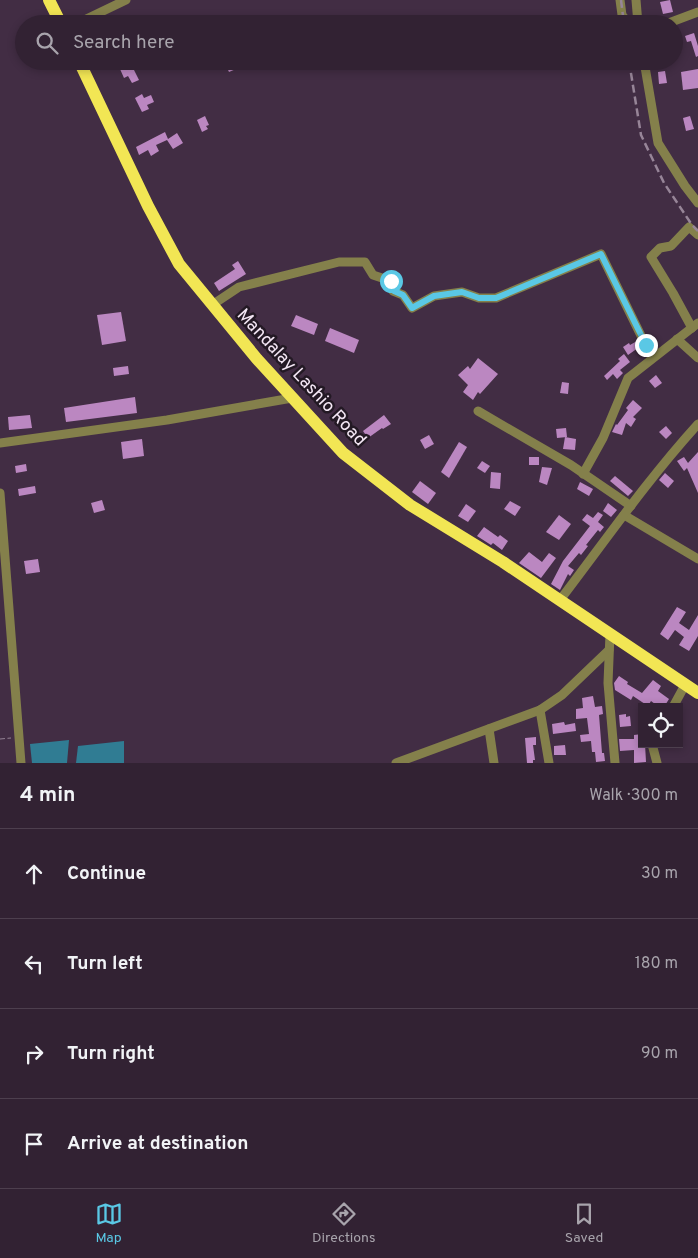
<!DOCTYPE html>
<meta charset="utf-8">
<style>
:root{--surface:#322233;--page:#3d2f3f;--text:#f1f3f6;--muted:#a8a4ac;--line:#4d3f4e;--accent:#5ac8e5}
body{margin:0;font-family:Overpass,sans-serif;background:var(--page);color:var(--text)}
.controls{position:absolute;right:15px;bottom:15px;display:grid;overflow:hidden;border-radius:0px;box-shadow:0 2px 8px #0003}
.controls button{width:45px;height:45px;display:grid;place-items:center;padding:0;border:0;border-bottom:1px solid var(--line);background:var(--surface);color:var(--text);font:25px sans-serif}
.stop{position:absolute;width:15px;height:15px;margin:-11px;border:4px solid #5ac8e5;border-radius:50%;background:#fff}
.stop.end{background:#5ac8e5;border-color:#fff;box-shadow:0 1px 5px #0008}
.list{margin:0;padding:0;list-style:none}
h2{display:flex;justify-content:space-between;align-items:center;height:65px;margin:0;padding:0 20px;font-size:21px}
h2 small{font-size:16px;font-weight:400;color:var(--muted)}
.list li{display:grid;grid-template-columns:32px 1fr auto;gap:15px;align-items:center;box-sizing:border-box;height:90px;padding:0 20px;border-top:1px solid var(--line)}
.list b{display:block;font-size:19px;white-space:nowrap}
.list em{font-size:16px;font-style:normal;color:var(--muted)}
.icon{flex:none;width:28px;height:28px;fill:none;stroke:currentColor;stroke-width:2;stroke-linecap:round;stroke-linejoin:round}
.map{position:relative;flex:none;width:698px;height:763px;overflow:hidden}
.search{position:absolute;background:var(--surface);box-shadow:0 2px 8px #0003;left:15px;right:15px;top:15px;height:55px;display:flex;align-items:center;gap:12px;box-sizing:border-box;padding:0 18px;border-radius:28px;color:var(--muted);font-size:19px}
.sheet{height:425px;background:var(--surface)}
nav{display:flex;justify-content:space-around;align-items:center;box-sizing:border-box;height:70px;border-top:1px solid var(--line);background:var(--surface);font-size:14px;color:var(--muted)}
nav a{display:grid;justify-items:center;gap:2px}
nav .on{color:var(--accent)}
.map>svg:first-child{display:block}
.water{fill:#307c93}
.building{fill:#bb87c1}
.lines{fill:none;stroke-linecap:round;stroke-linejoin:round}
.path{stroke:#948395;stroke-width:1;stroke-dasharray:5 2.5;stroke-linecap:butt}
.minor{stroke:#84804b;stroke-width:9}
.highway{stroke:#f2e654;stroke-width:12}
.rail{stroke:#978598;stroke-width:2.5;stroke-dasharray:8 4;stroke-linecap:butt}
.route{stroke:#5ac8e5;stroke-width:6}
.labels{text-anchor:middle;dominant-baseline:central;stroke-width:5;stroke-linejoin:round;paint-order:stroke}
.street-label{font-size:18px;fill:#f3e6f4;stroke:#231924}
</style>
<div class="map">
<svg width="698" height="763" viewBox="0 0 698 763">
<rect width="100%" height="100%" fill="#422d44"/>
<g class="water">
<path d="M69,740L67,763H32L30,744Z"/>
<path d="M124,741V763H76L78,746Z"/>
</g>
<g class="building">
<path d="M670,0L673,12L663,14L660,2Z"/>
<path d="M694,33L698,46V56L696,57L691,41L687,42L685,36Z"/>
<path d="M224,61H241L243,66L229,72Z"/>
<path d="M131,64L139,80L132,83L128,76L124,78L120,69Z"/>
<path d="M698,69V88L683,90L681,72Z"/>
<path d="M665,71L667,83L659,84L658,72Z"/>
<path d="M142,94L144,98L151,95L154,102L147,105L149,109L142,112L135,98Z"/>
<path d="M205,116L209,125L206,126L208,129L202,132L197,120Z"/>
<path d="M690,116L694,129L686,131L683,118Z"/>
<path d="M165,132L168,139L177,133L183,143L173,149L167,140L156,145L159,151L151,156L148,150L139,155L136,147Z"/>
<path d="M238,261L246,274L219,291L214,283L235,269L232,265Z"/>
<path d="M121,312L126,341L102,345L97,315Z"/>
<path d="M296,315L318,324L314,335L291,326Z"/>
<path d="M330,328L359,340L354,353L325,341Z"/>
<path d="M637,341L641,350L640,351L638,348L628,355L623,347L629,343L630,345Z"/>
<path d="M624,354L630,362L620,370L623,373L617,379L613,374L607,380L604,376L620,361L618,359Z"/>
<path d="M478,358L498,374L480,394L478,392L473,400L463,392L468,385L458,375L468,366L470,369Z"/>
<path d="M128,366L129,374L114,376L113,368Z"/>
<path d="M656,375L662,383L655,388L649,381Z"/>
<path d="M562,382L569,383L568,394L560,393Z"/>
<path d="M135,397L137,413L66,422L64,408Z"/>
<path d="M633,400L642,408L633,417L636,419L631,427L626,423L622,435L612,432L616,424L617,425L628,410L626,408Z"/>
<path d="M30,415L32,428L9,430L8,417Z"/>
<path d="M384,415L391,424L383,429L382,428L368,438L363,431Z"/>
<path d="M666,426L672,433L666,439L659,432Z"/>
<path d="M566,428L567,437L557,438L556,429Z"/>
<path d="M429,435L434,444L425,449L420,440Z"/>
<path d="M565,437L576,439L575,450L563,449Z"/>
<path d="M142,439L144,456L123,459L121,442Z"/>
<path d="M459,442L467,447L449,478L441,472Z"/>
<path d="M698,452V493L687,468L684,471L677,461L684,457L688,463Z"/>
<rect x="529" y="457" width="10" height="8"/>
<path d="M482,461L490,466L485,473L477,468Z"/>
<path d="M26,464L27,471L16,473L15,466Z"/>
<path d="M542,467L552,468L547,485L539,482Z"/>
<path d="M491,472L501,473L500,489L490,488Z"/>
<path d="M665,473L674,481L668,488L659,480Z"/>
<path d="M615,476L633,491L628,496L610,481Z"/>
<path d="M420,481L436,493L428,504L412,492Z"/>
<path d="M580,482L593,489L589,496L577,489Z"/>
<path d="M35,486L36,493L19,496L18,489Z"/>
<path d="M102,500L105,510L94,513L91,503Z"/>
<path d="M510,501L521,507L515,516L504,509Z"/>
<path d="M608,503L617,510L611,517L603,511Z"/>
<path d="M466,504L476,511L468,522L458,516Z"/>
<path d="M598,512L603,515L598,522L604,527L600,532L598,530L586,545L588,546L581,555L579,553L568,566L574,570L570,576L568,574L560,590L551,584L563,561L590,526L582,520L587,514L593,518Z"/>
<path d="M559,515L571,524L559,540L546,532Z"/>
<path d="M484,527L498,537L500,535L508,541L502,550L493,543L491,545L477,536Z"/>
<path d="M529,552L542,562L549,553L556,558L541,578L519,563Z"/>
<path d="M38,559L40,572L26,574L24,561Z"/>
<path d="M677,607L686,612L679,623L689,630L698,615V636L689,651L679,645L684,637L675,630L668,640L660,634Z"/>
<path d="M619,676L628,682L627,684L642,693L653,680L661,686L658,691L669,699L664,707H659L651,701L648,706L633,696L631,700L615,690L614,683Z"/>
<path d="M593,696L595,707L602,706L603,714L599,715L602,753H604L605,761L596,762L595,752H592L591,741L581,742L580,735L589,734L587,718L576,719V709L583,708L582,698Z"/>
<path d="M626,714V717L630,716L631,726L620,727L619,715Z"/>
<path d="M564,722L565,725L575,723L576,731L553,734L552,724Z"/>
<path d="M642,734V744H645L646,762L634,763V750L620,751L619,739H634V735Z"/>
<path d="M536,737V745H533L535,760H533V763H527L525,738Z"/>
<path d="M565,745L566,755H554V746Z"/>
</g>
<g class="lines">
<path class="path" d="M0,739L11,738"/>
<g class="minor">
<path d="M620,0L622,15L629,24"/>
<path d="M636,0L638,24"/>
<path d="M76,24L126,0"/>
<path d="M666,24L698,12"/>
<path d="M644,61L658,143L685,186L698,203"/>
<path d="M212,305L239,287L339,262H365L373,275L391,281L393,291L403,295L412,308L434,296L462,292L479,298H496L601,254L652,358"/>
<path d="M692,328L673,293L651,257L660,248L671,246L689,227L698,235"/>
<path d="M677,339L698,358"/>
<path d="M478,411L571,465L631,506"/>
<path d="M0,443L167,420L292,398"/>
<path d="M583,474L603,438L628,378L698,323"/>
<path d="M0,493L21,763"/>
<path d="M624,515L698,559"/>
<path d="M560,600C605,541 648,479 698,424"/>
<path d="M610,634L608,683L615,763"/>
<path d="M673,707L685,685"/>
<path d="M540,710L549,763"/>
<path d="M489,729L494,763"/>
<path d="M652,744L657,763"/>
<path d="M396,763L540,710L562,695L609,650"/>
</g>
<g class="highway">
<path d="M49,0L61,24"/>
<path d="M79,61L148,206L179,264L257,359L343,453L410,505L503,562L698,693"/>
</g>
<g class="rail">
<path d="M621,0L624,24"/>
<path d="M629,61L641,135L664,183L692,225L698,231"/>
</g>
</g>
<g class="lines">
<path class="route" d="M391,281L394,291L403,295L412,308L434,296L462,292L479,298H496L601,254L646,345"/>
</g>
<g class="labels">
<g class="street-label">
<text transform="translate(301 378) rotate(47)">Mandalay Lashio Road</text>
</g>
</g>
</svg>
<div class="controls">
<button><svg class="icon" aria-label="locate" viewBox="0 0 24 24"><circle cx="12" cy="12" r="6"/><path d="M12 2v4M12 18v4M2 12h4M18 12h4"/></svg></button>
</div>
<div class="stop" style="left:391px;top:281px"></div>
<div class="stop end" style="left:646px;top:345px"></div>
<div class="search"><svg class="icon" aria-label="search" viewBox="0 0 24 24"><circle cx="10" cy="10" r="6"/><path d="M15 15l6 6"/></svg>Search here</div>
</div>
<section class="sheet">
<h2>4 min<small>Walk · 300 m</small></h2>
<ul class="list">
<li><svg class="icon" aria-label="ahead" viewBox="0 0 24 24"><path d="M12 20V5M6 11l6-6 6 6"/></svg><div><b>Continue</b></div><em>30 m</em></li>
<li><svg class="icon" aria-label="left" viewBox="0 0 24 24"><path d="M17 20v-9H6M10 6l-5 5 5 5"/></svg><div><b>Turn left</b></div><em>180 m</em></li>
<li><svg class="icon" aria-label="right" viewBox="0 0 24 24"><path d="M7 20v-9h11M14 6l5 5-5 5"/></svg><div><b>Turn right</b></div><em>90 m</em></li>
<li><svg class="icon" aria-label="arrive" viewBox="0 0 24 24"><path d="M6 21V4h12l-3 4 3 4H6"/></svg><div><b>Arrive at destination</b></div></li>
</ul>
</section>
<nav>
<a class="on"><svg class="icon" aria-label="map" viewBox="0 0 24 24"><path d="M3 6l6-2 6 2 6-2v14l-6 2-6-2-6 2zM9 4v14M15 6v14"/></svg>Map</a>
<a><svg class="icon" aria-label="directions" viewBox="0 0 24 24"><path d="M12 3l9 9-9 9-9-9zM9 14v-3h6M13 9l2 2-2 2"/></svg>Directions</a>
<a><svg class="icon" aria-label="saved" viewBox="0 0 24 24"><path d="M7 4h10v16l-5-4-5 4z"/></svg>Saved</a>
</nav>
